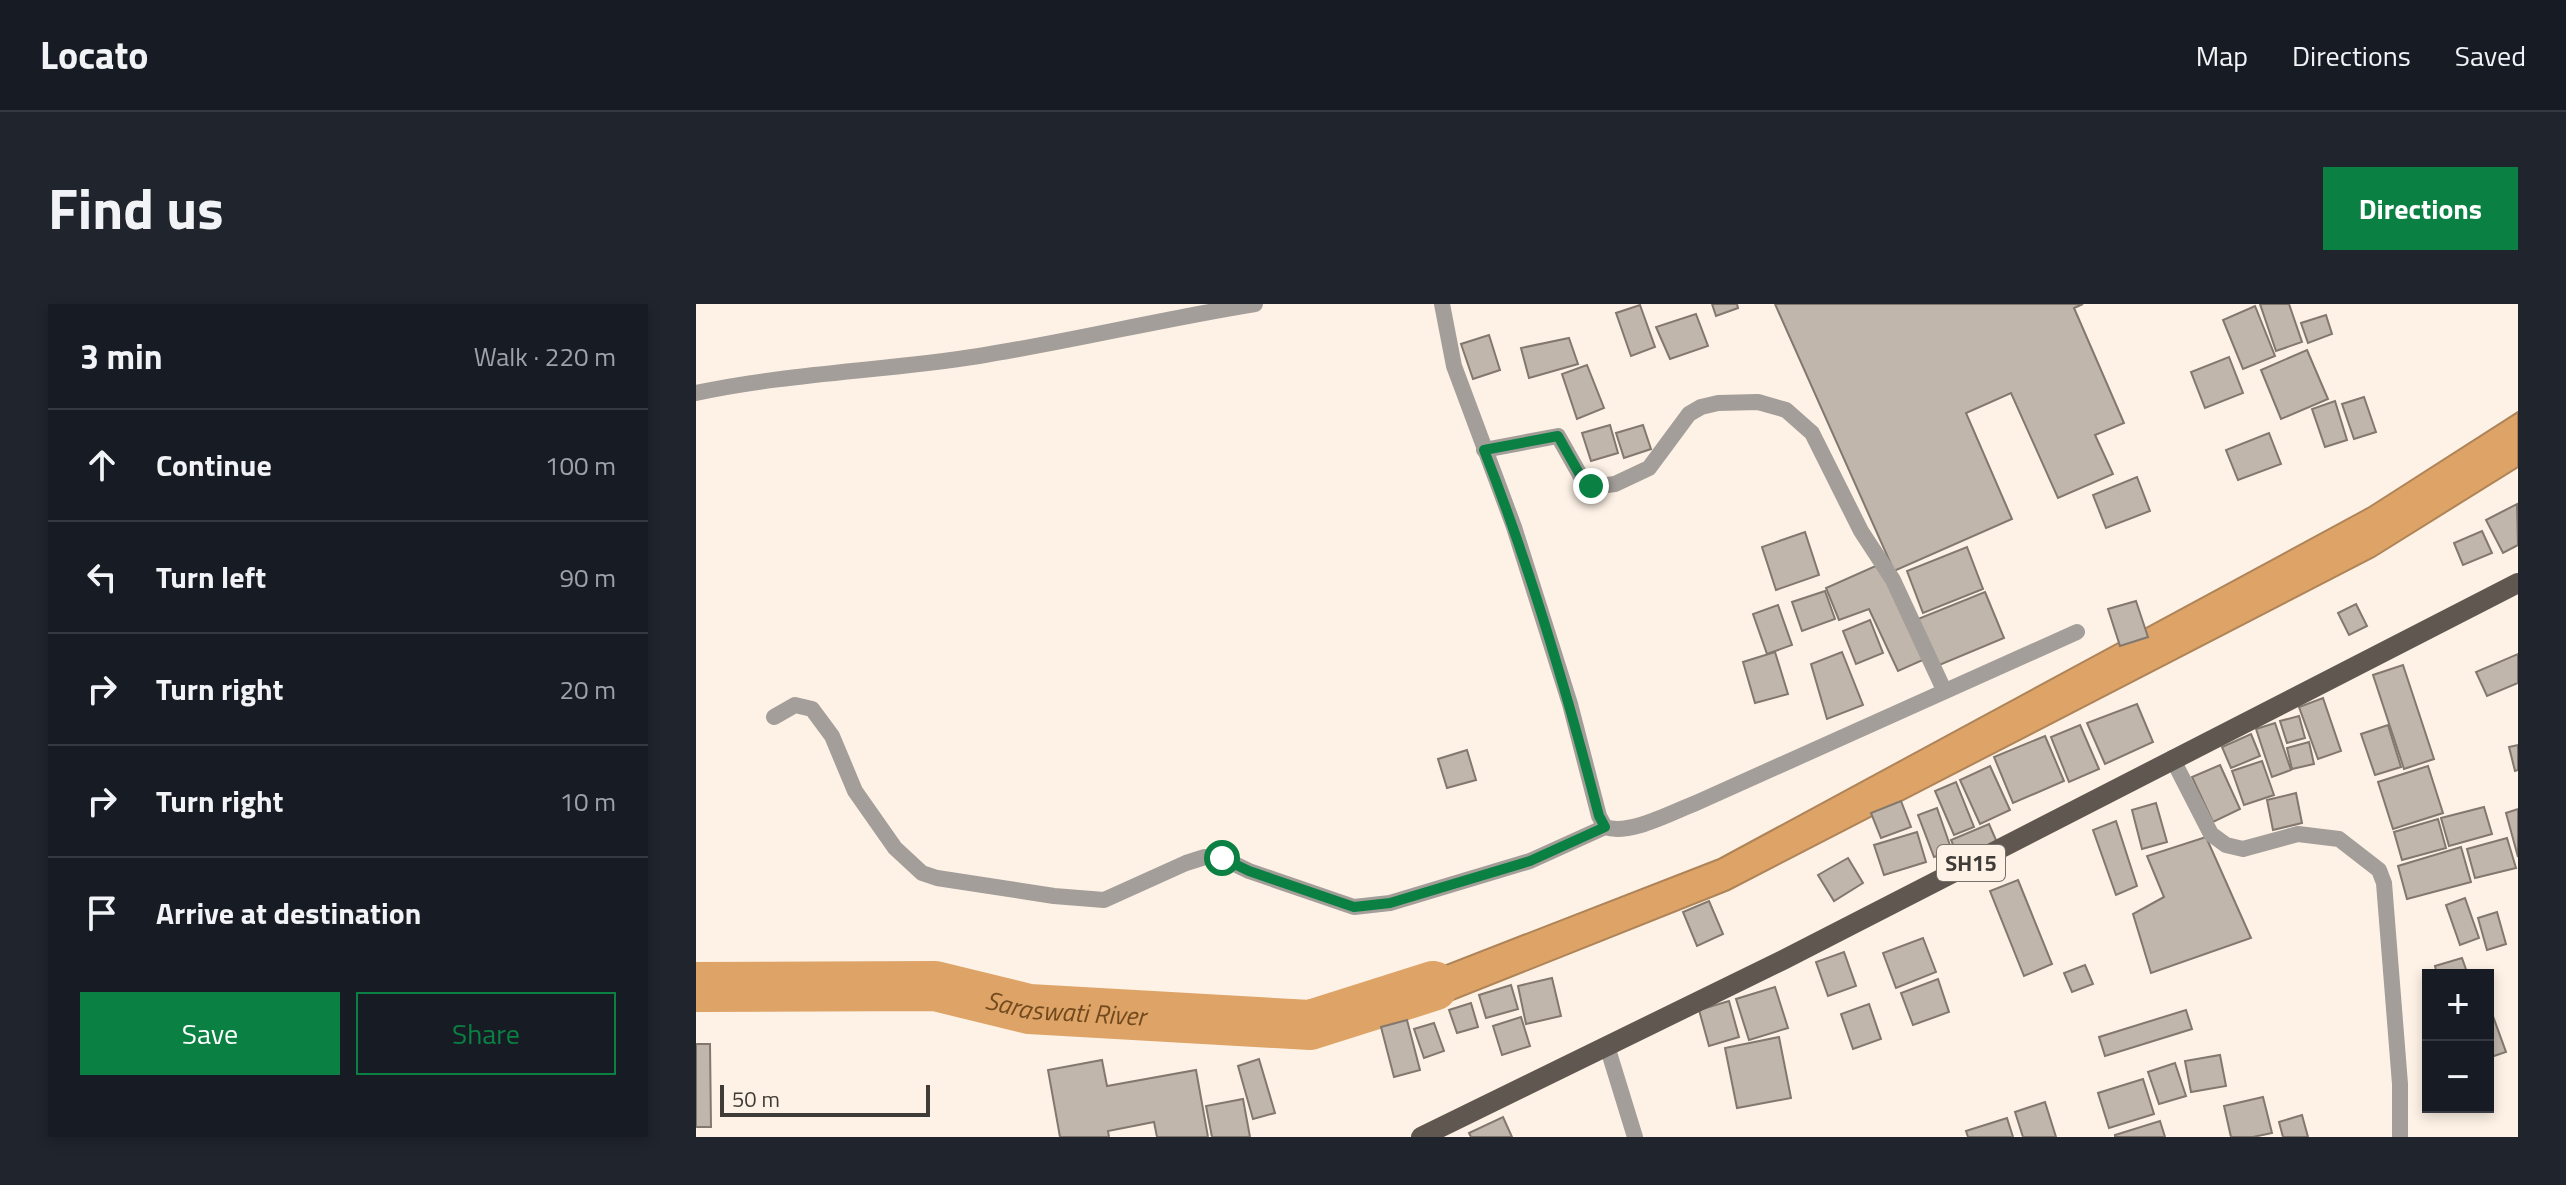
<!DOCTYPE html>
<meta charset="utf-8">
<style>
:root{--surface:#171b24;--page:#20242c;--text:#f1f3f6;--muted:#9ea1a6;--line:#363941;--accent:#0b8043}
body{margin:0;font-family:"Titillium Web",sans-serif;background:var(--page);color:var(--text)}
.controls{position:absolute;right:24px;bottom:24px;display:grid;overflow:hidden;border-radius:0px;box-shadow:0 4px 12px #0003}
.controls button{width:72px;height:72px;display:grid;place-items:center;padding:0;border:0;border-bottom:2px solid var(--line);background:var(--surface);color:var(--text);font:40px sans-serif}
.scale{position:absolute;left:24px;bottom:20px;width:210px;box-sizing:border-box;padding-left:8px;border:4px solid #3f3b36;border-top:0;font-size:22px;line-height:28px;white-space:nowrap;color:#3f3b36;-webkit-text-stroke:6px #fef2e6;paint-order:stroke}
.stop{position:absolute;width:24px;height:24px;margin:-18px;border:6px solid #0b8043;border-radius:50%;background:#fff}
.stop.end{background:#0b8043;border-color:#fff;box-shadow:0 2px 8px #0008}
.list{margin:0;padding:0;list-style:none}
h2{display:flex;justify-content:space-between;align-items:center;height:104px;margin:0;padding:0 32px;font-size:34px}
h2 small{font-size:26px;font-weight:400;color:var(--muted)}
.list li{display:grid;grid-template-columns:52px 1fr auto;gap:24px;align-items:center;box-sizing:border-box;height:112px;padding:0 32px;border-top:2px solid var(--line)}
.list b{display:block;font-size:30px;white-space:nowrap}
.list em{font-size:26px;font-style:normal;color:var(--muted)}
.actions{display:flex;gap:16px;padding:24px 32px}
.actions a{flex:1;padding:18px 0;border:2px solid var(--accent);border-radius:0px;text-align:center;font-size:28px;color:var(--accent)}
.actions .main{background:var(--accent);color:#fff}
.icon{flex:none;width:44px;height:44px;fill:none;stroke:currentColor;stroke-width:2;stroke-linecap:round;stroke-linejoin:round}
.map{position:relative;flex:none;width:1822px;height:833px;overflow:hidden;border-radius:0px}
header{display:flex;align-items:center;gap:48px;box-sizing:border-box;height:112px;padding:0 40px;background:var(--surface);border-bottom:2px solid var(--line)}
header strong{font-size:38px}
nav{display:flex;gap:44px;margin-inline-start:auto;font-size:28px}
.intro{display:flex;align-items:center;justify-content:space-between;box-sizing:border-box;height:192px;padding:0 48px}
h1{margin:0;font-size:56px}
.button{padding:20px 36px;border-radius:0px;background:var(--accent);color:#fff;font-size:28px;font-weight:700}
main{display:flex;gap:48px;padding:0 48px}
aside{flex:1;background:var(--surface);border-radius:0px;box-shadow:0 4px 12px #0003}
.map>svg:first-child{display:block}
.water{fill:#dea367;stroke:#ae8458;stroke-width:2}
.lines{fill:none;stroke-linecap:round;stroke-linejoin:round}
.river{stroke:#dea367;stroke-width:50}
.building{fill:#c1b6ab;stroke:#82786e;stroke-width:2}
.street{stroke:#a39e99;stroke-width:16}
.primary{stroke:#605850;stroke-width:20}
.route{stroke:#0b8043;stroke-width:10}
.labels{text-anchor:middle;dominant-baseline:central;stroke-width:6;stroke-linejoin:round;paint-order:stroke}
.shield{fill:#fef2e6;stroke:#78726b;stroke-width:2}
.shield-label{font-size:22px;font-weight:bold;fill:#3f3b36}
.water-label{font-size:26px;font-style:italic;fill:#724a1d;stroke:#fef2e6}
</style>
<header>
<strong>Locato</strong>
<nav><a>Map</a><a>Directions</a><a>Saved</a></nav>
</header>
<div class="intro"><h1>Find us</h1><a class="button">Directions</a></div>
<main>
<aside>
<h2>3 min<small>Walk · 220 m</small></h2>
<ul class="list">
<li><svg class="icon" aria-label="ahead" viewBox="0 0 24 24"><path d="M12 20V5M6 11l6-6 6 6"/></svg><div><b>Continue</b></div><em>100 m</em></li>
<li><svg class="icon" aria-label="left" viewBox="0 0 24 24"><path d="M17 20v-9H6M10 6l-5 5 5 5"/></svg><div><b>Turn left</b></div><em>90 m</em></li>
<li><svg class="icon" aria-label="right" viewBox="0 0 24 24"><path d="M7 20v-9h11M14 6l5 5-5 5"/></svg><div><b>Turn right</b></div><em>20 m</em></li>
<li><svg class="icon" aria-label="right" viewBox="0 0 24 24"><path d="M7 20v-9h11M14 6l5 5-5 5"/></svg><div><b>Turn right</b></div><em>10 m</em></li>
<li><svg class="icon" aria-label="arrive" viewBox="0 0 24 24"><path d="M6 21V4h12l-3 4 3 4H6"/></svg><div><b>Arrive at destination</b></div></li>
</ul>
<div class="actions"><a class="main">Save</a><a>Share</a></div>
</aside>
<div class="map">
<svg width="1822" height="833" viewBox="0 0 1822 833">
<rect width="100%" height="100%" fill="#fef2e6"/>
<path class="water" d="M1822,108V163L1678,253L1033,586L742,702L732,668L1023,555L1672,204Z"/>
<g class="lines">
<path class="river" id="s1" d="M0,683L239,682L333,705L614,721L737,682"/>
</g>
<g class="building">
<path d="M1016,0H1041L1042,4L1020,12Z"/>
<path d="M1079,0H1387L1378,4L1428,119L1399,131L1417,170L1362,194L1315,89L1270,109L1316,215L1198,267Z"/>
<path d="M1564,0H1593L1606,38L1580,47Z"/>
<path d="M944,1L959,43L935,52L920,9Z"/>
<path d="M1559,2L1579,52L1547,65L1527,16Z"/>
<path d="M1000,10L1012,42L974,55L960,23Z"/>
<path d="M1630,11L1636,30L1612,39L1605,19Z"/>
<path d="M793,31L804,66L777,75L765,40Z"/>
<path d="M873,34L882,60L833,74L825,44Z"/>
<path d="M1611,46L1632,95L1585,115L1565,66Z"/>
<path d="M1533,53L1547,89L1509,104L1495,68Z"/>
<path d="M891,61L908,104L881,115L866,70Z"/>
<path d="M1668,93L1680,128L1658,135L1646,100Z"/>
<path d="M1639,97L1651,136L1629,143L1616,105Z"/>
<path d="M914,121L922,149L895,157L886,129Z"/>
<path d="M947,121L955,145L928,154L920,129Z"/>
<path d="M1573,129L1585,160L1542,176L1530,146Z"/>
<path d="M1441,173L1454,207L1410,224L1397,191Z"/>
<path d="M1821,200L1822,241L1807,249L1790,216Z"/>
<path d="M1786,227L1796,249L1767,261L1758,239Z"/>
<path d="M1109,228L1123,271L1080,286L1066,243Z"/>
<path d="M1271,243L1287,285L1227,309L1211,267Z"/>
<path d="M1184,260L1229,355L1202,367L1173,305L1143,316L1130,284Z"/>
<path d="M1129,287L1139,315L1106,327L1096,298Z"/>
<path d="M1289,288L1308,334L1241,362L1222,315Z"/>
<path d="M1440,297L1452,333L1424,342L1412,305Z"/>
<path d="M1660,300L1671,322L1653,331L1642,309Z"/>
<path d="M1082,301L1096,341L1071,350L1057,310Z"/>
<path d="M1174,316L1187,349L1160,360L1147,327Z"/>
<path d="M1079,348L1092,390L1059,399L1047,358Z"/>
<path d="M1146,348L1167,401L1131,415L1115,360Z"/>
<path d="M1822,350V379L1791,392L1780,368Z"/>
<path d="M1707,361L1738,455L1708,465L1677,371Z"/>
<path d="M1627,394L1645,447L1622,455L1603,403Z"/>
<path d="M1441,400L1457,438L1409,460L1391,419Z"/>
<path d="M1603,412L1609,434L1591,439L1584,417Z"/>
<path d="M1579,419L1595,466L1576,473L1560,425Z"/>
<path d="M1384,421L1403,465L1373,478L1355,433Z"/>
<path d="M1692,421L1705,463L1679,471L1665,430Z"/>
<path d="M1555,430L1564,452L1535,464L1526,443Z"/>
<path d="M1349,432L1368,477L1317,499L1298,453Z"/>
<path d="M1613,438L1618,460L1596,465L1591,444Z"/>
<path d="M1822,441V466L1819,467L1813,443Z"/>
<path d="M771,446L780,476L751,484L742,455Z"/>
<path d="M1566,457L1578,491L1548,501L1536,467Z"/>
<path d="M1524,461L1544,505L1517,518L1496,473Z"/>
<path d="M1294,462L1314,506L1284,520L1264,476Z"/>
<path d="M1732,462L1747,509L1697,525L1682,478Z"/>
<path d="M1260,478L1278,523L1258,531L1239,487Z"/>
<path d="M1600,489L1606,519L1577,526L1571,496Z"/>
<path d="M1205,497L1215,523L1185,534L1175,509Z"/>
<path d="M1460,499L1471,538L1446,545L1436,506Z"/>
<path d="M1788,503L1796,530L1753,542L1745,514Z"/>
<path d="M1241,504L1256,547L1238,553L1222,511Z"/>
<path d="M1822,505V553L1810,509Z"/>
<path d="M1742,515L1750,544L1706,556L1698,528Z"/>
<path d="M1420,517L1441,582L1420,591L1397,526Z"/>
<path d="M1293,520L1303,543L1265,559L1255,536Z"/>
<path d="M1221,528L1230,558L1188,571L1178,541Z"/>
<path d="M1510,533L1555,634L1455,669L1437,610L1468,593L1451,552Z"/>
<path d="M1811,534L1820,564L1779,574L1771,545Z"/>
<path d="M1765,543L1775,578L1711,595L1702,562Z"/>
<path d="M1152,554L1167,579L1138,597L1122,571Z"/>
<path d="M1322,576L1356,660L1328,672L1294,587Z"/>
<path d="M1769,594L1783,634L1764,641L1750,601Z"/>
<path d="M1013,597L1027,630L1001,642L987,608Z"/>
<path d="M1801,608L1810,640L1791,646L1782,614Z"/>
<path d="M1227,634L1240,668L1200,684L1187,649Z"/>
<path d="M1148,648L1160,682L1132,692L1120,658Z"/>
<path d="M1766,654L1772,671H1741L1739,662Z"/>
<path d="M1389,661L1397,680L1376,688L1368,669Z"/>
<path d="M856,674L865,712L830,720L822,682Z"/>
<path d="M1242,675L1253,708L1217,721L1205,689Z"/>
<path d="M815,681L822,705L790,714L783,691Z"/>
<path d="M1079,683L1092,724L1053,736L1040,695Z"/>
<path d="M1033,697L1043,733L1013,742L1003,706Z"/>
<path d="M775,699L782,723L761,729L753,706Z"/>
<path d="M1173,700L1185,735L1157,745L1145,710Z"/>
<path d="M1794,704L1810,748L1792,754V705Z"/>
<path d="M1490,706L1496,725L1409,752L1403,733Z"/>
<path d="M825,713L834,742L806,751L797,722Z"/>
<path d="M711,716L724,766L698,773L685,723Z"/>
<path d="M738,719L748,747L728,754L718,725Z"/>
<path d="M1083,733L1095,794L1041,804L1029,744Z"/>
<path d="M0,740H14L15,823H0Z"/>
<path d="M1524,751L1530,782L1495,788L1489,757Z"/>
<path d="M563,755L579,809L557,815L542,762Z"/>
<path d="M406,756L411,782L500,766L512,833H461L458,818L412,827L413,833H364L352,766Z"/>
<path d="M1479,759L1490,792L1463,800L1452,768Z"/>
<path d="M1447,775L1458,810L1413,824L1402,789Z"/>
<path d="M1567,793L1576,829L1557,833H1535L1528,802Z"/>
<path d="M547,795L554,833H516L510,802Z"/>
<path d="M1349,798L1360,833H1327L1319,808Z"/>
<path d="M1606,811L1612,833H1587L1583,818Z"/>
<path d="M807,813L816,833H775L773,829Z"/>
<path d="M1311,814L1317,833H1272L1270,827Z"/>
<path d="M1464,817L1469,833H1419V831Z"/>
</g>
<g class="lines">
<g class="street">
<path d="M746,0L758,62L818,223L874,400L903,512L909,523C933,532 976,508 1000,499L1381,328"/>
<path d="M0,89C93,69 189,67 283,52C376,37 466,15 559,0"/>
<path d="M788,146L862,132L888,178L903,182L919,180L953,164L993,110L1005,103L1022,99L1062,98L1090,106L1116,129L1165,227L1197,276L1248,386"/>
<path d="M78,413L99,401L116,405L136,432L159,487L199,544L226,569L241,574L358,592L408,596L490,559L509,553L526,554L553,567L658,603L694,599L834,557L909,523"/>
<path d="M1476,454L1515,530L1530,541L1547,545L1602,530L1643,535L1683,566L1688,579L1704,780V833"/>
<path d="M911,742L939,833"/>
</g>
<path class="primary" d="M725,833L1087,656L1822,279"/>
</g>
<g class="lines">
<path class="route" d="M526,554L553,567L658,603L694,599L834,557L909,523L903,512C871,388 835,265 788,146L862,132L888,178L895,182"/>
</g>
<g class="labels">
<rect class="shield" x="1241" y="541" width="68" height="36" rx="6"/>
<g class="shield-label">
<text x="1275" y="559">SH15</text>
</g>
<g class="water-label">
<text stroke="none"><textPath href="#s1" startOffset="372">Saraswati River</textPath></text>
</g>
</g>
</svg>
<div class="controls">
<button>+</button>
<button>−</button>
</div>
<div class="scale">50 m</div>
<div class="stop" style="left:526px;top:554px"></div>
<div class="stop end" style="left:895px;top:182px"></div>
</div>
</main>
